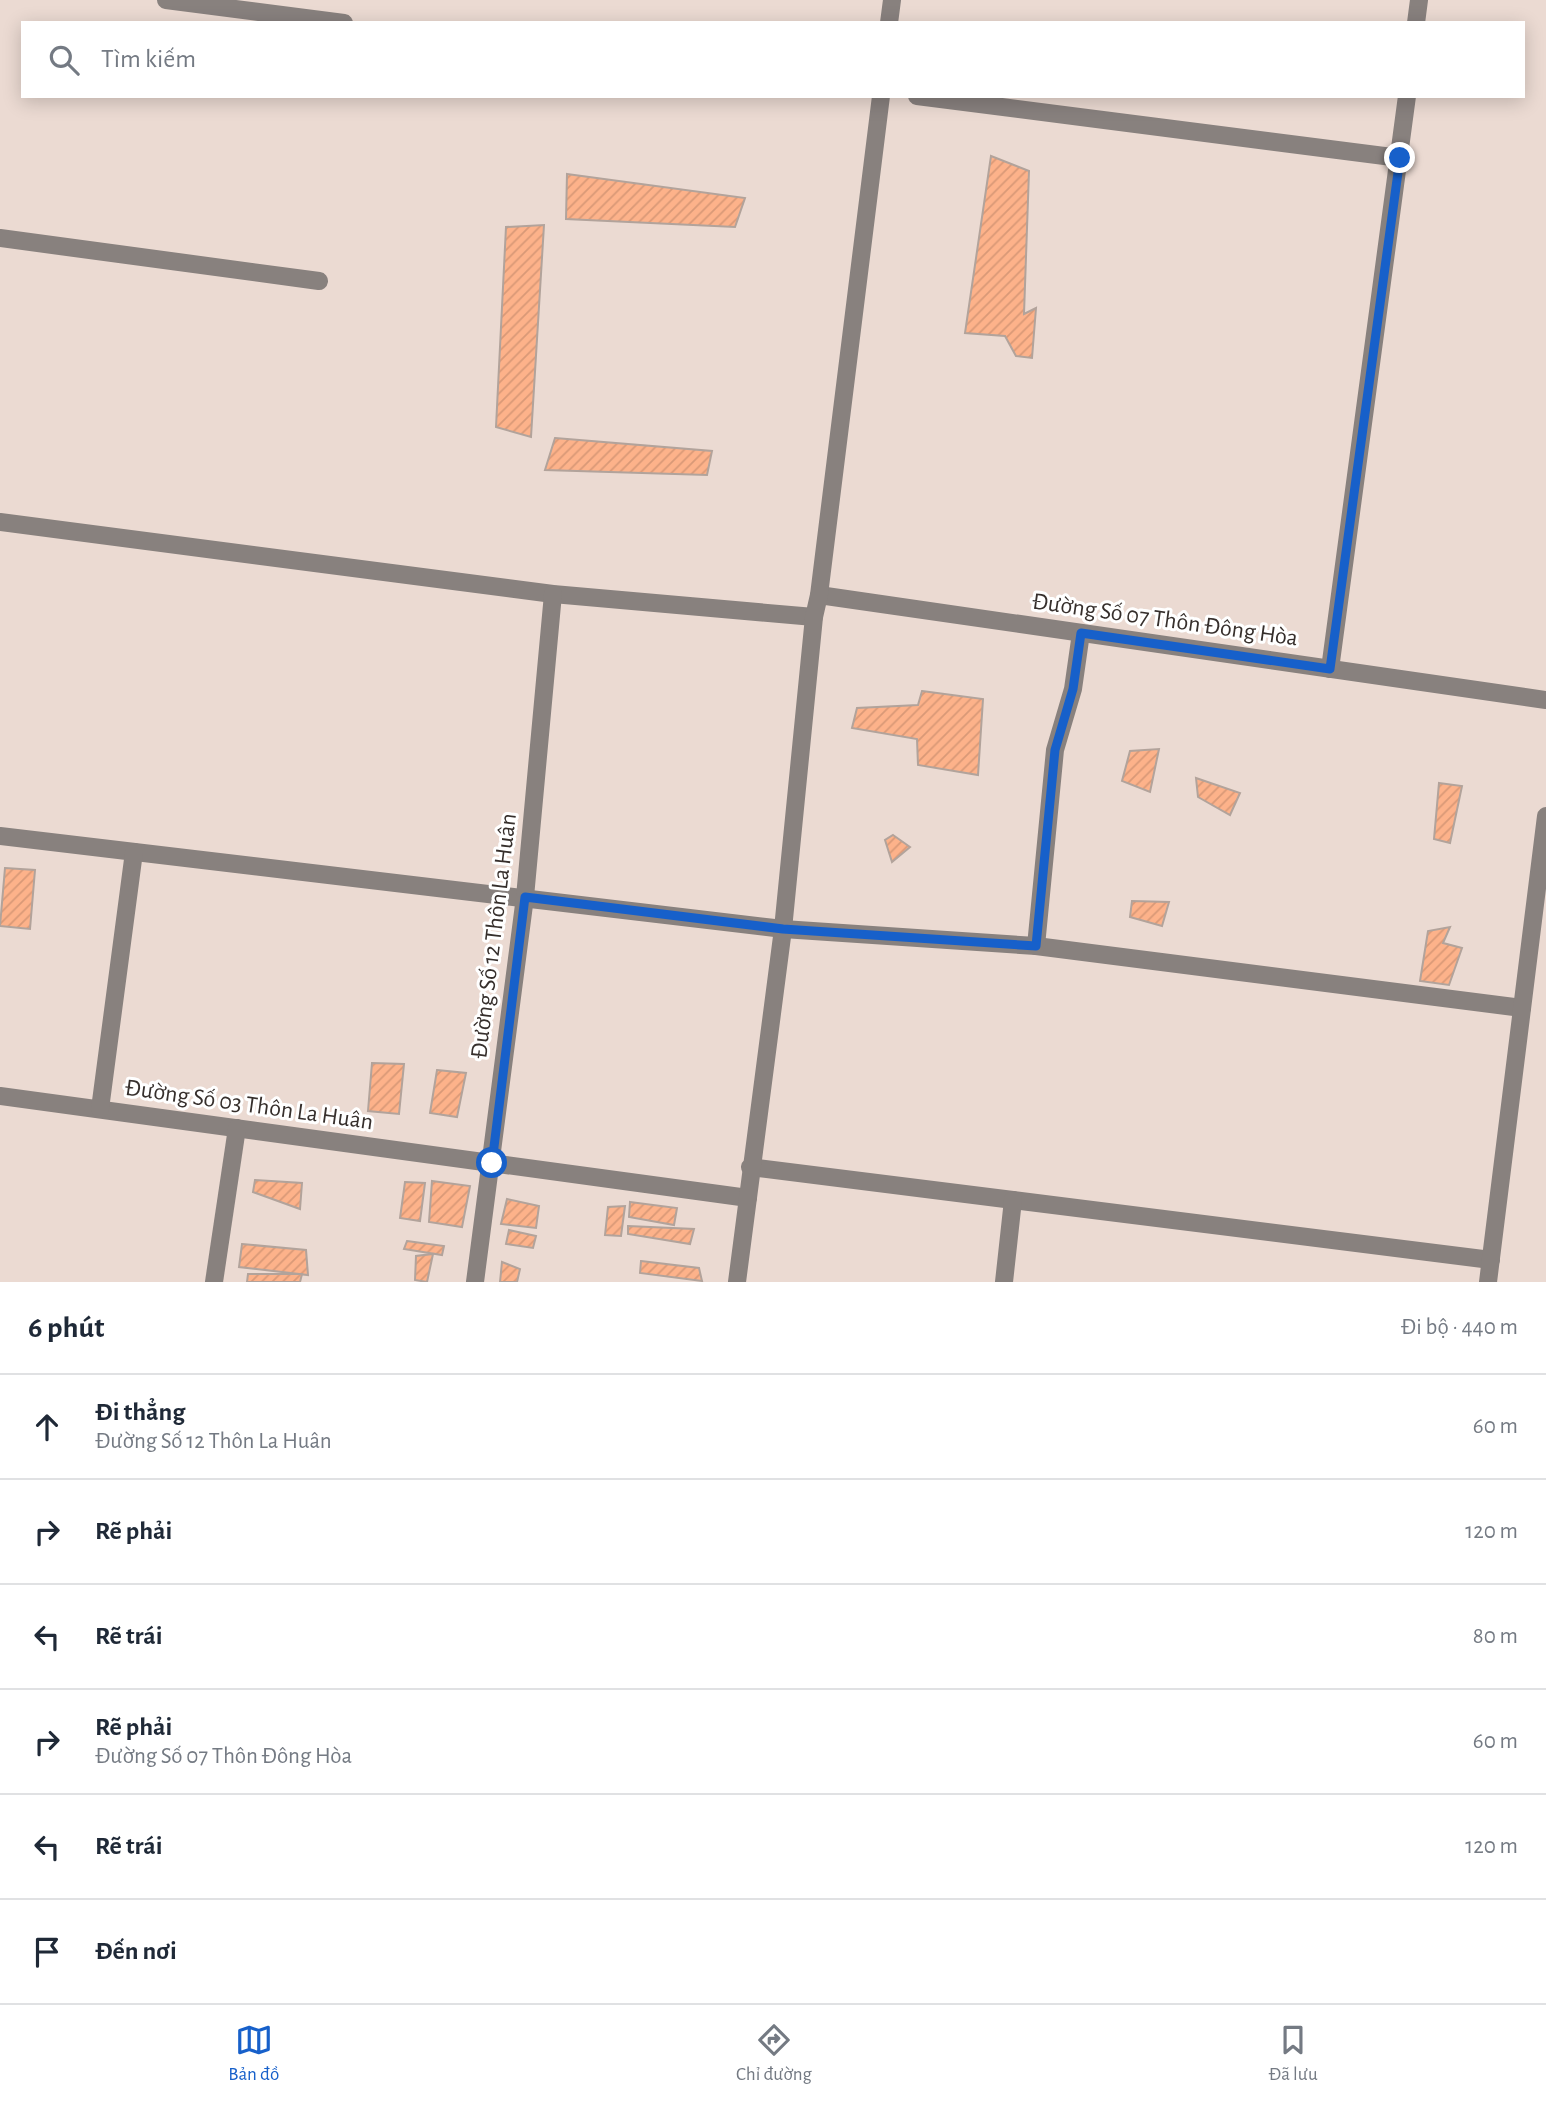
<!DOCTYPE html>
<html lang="vi">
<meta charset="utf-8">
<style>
:root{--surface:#fff;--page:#f6f6f7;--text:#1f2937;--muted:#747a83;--line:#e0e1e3;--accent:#1760ca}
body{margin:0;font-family:"Alegreya Sans",sans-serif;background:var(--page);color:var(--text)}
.stop{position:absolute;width:21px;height:21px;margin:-16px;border:5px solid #1760ca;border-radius:50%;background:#fff}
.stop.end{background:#1760ca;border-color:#fff;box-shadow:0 2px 7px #0008}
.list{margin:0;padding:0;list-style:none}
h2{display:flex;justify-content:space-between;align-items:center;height:91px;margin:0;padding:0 28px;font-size:30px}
h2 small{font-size:23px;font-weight:400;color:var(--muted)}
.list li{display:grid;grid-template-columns:46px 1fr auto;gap:21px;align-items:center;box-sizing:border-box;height:105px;padding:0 28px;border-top:2px solid var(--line)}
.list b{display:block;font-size:26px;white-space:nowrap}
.list p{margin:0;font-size:23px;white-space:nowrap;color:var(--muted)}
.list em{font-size:23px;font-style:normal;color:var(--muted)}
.icon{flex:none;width:38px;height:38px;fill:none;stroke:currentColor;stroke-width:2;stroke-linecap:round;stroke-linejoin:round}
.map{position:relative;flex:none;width:1546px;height:1282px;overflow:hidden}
.search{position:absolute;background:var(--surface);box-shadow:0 4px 18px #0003;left:21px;right:21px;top:21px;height:77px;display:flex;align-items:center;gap:18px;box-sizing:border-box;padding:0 24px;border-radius:0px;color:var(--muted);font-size:26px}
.sheet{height:721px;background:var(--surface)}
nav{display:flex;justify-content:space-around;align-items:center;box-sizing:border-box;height:98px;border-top:2px solid var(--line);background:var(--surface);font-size:19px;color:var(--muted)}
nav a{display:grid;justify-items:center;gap:4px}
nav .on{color:var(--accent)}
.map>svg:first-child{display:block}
.building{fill:url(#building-hatch);stroke:#b2a39b;stroke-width:2}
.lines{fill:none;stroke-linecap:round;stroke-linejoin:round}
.minor{stroke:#88817e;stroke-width:18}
.route{stroke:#1760ca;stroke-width:9}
.labels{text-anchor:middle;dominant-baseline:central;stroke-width:6;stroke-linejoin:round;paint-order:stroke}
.street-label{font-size:24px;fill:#362f2c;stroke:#fff}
</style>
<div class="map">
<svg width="1546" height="1282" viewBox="0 0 1546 1282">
<defs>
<pattern id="building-hatch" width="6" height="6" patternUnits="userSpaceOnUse" patternTransform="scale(1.75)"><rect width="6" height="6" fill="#fdb28a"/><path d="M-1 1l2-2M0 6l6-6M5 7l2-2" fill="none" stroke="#d99977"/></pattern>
</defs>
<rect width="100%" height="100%" fill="#ebdad2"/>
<g class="building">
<path d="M991,156L1029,171L1024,314L1036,308L1032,358L1016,356L1005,336L965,333Z"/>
<path d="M567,174L745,198L735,227L566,219Z"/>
<path d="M544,225L531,437L496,427L506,227Z"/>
<path d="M555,438L712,451L707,475L545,470Z"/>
<path d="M922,691L983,699L978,775L918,765L917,739L852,728L857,708L918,705Z"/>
<path d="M1159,749L1150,792L1122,781L1130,751Z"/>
<path d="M1196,778L1240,793L1230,815L1198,797Z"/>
<path d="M1439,783L1462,786L1450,843L1434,839Z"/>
<path d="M893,835L910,847L892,862L885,840Z"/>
<path d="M5,868L35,870L30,929L0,926Z"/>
<path d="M1132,901L1169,902L1162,926L1130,917Z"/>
<path d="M1450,927L1443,943L1462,948L1449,985L1420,981L1428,931Z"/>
<path d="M372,1063L404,1064L399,1114L368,1111Z"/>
<path d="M437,1070L466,1073L457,1117L430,1113Z"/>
<path d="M255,1180L302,1183L300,1209L253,1192Z"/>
<path d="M432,1181L470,1186L462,1227L429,1222Z"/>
<path d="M405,1182L425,1183L420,1221L400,1218Z"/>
<path d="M507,1199L539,1206L536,1228L501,1224Z"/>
<path d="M630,1202L677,1208L674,1225L629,1217Z"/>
<path d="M625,1206L621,1236L605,1235L608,1207Z"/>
<path d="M628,1226L694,1229L690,1244L628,1234Z"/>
<path d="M509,1230L536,1236L533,1248L506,1244Z"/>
<path d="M407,1241L444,1246L442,1255L404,1249Z"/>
<path d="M242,1244L306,1250L308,1275L239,1267Z"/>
<path d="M433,1254L427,1282L415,1280L416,1256Z"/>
<path d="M641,1261L699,1268L702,1281L640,1273Z"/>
<path d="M502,1262L520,1269L517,1282H500Z"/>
<path d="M248,1274H302L300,1282H247Z"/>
</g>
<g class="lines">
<g class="minor">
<path d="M166,0L344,23"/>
<path d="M889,23L892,0"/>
<path d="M1416,23L1419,0"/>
<path d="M917,96L1400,158"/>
<path d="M0,238L319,281"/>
<path d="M0,522L553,594L814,617"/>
<path d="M819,595L1546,700"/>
<path d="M1330,669L1407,96"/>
<path d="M0,836L783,929L1036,946L1522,1008"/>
<path d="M1036,946L1055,750L1073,689L1081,633"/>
<path d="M0,1096L748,1198"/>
<path d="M100,1109L134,852"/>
<path d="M750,1167L1491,1260"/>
<path d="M214,1282L237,1128"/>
<path d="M475,1282L525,897L553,594"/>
<path d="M737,1282L783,929L814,617L819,595L881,96"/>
<path d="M1004,1282L1013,1200"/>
<path d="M1488,1282L1546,816"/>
</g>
</g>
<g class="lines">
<path class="route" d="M492,1163L525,897L783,929L1036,946L1055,750L1073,689L1081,633L1330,669L1400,158"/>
</g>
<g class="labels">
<g class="street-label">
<text transform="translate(1165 620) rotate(8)">Đường Số 07 Thôn Đông Hòa</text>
<text transform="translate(494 936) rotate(-83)">Đường Số 12 Thôn La Huân</text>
<text transform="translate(249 1105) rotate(8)">Đường Số 03 Thôn La Huân</text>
</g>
</g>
</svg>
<div class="stop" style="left:492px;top:1163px"></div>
<div class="stop end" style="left:1400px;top:158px"></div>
<div class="search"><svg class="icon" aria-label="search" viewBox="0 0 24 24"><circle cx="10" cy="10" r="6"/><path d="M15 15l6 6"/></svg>Tìm kiếm</div>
</div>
<section class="sheet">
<h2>6 phút<small>Đi bộ · 440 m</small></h2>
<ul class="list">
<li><svg class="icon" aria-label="ahead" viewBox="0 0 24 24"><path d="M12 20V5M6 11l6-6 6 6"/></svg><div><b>Đi thẳng</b><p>Đường Số 12 Thôn La Huân</p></div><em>60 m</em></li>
<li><svg class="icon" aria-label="right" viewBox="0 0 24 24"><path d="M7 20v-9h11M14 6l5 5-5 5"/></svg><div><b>Rẽ phải</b></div><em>120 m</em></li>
<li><svg class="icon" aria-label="left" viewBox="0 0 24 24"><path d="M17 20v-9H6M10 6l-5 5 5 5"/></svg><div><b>Rẽ trái</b></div><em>80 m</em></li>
<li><svg class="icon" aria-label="right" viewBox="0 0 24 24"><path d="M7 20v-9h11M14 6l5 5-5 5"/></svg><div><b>Rẽ phải</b><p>Đường Số 07 Thôn Đông Hòa</p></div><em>60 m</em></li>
<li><svg class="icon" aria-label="left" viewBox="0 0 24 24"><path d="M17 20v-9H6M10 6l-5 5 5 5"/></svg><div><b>Rẽ trái</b></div><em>120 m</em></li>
<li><svg class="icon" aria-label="arrive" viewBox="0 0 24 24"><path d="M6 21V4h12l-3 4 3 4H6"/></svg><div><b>Đến nơi</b></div></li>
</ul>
</section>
<nav>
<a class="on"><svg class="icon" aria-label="map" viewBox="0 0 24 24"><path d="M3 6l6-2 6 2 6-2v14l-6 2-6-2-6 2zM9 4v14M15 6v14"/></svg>Bản đồ</a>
<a><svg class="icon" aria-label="directions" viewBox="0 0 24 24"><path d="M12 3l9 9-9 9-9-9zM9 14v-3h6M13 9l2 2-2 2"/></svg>Chỉ đường</a>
<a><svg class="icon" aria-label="saved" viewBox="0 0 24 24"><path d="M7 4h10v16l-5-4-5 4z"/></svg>Đã lưu</a>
</nav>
